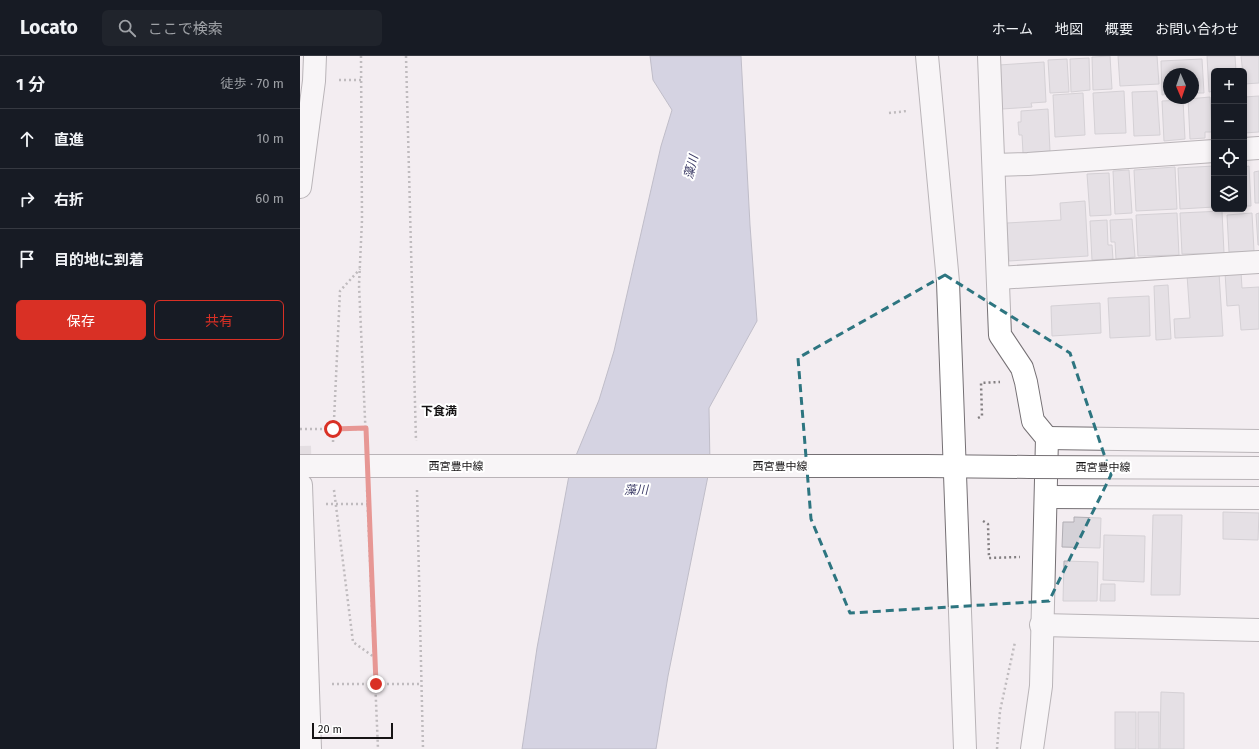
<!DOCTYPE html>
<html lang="ja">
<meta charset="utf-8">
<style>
:root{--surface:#171b24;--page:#20242c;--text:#f1f3f6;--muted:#9ea1a6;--line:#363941;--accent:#d93025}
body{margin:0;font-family:"Fira Sans","Noto Sans JP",sans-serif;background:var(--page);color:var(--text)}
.controls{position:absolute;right:12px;top:12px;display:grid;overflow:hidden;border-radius:6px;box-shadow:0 2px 6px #0003}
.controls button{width:36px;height:36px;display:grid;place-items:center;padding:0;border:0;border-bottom:1px solid var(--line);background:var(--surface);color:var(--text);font:20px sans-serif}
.compass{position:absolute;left:863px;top:12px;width:36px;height:36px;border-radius:50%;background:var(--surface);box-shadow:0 2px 6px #0003;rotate:178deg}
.scale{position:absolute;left:12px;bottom:10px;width:81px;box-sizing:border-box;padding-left:4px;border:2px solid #161415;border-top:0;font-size:11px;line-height:14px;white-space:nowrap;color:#161415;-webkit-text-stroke:3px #fff;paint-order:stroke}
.stop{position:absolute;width:12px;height:12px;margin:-9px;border:3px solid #d93025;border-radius:50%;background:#fff}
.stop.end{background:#d93025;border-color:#fff;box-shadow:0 1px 4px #0008}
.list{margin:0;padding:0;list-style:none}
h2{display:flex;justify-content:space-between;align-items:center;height:52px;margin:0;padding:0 16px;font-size:17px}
h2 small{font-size:13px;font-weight:400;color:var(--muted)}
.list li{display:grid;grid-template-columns:26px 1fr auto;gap:12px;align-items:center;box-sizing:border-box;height:60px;padding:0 16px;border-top:1px solid var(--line)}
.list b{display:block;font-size:15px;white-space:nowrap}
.list em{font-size:13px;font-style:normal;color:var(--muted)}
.actions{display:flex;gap:8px;padding:12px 16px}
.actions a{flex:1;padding:9px 0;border:1px solid var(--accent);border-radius:6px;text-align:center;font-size:14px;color:var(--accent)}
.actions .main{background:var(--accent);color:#fff}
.icon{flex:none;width:22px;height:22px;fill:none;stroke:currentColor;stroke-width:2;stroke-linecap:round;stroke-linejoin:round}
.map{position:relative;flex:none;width:959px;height:693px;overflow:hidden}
header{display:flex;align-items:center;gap:24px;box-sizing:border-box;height:56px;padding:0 20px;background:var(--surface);border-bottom:1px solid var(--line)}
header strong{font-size:19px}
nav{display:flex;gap:22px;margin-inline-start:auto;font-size:14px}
.search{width:280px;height:36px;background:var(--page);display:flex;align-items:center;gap:10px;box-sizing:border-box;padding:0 14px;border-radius:6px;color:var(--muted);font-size:15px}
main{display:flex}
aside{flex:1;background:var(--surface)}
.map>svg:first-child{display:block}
.water{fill:#b1b3d0;stroke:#828398}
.building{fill:#d4d1d7;stroke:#b1aeb4}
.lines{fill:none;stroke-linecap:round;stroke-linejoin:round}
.minor-tunnel{stroke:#d2ccd0;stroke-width:22;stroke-dasharray:22 11;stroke-linecap:butt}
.minor-casing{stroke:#757074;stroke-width:24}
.major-casing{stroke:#757074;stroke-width:24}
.path{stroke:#827e80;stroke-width:2.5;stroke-dasharray:2 3;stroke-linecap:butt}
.minor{stroke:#fff;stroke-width:22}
.major{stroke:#fff;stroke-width:22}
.major-bridge-casing{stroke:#757074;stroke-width:24;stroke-linecap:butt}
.major-bridge{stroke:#fff;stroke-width:22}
.route{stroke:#d93025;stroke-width:5}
.marked{fill:none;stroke:#2d7580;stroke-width:3;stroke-dasharray:8 5;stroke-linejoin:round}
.labels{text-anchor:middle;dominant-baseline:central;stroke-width:4;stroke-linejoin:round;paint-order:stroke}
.street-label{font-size:11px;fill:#161415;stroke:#fff}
.water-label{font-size:12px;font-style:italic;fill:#3d3c67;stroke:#fff}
.neighbourhood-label{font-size:12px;font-weight:bold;fill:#161415;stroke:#fff}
</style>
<header>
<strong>Locato</strong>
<div class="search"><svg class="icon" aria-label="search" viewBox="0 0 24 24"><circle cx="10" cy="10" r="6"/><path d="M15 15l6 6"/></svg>ここで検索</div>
<nav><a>ホーム</a><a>地図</a><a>概要</a><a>お問い合わせ</a></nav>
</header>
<main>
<aside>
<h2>1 分<small>徒歩 · 70 m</small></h2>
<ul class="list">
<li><svg class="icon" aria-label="ahead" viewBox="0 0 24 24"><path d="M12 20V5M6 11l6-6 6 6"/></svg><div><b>直進</b></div><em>10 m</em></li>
<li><svg class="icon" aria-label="right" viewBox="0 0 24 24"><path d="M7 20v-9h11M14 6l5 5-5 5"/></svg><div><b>右折</b></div><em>60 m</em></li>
<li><svg class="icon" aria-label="arrive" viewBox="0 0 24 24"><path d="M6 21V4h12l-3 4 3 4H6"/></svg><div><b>目的地に到着</b></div></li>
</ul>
<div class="actions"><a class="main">保存</a><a>共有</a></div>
</aside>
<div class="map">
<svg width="959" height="693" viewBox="0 0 959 693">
<rect width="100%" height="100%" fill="#f3edf1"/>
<path class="water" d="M350,0H441L450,169L457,265L409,352L410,410L368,620L356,693H222L237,592L270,414L299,344L314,295L361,90L372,54L353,24Z"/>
<g class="building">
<path d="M810,0L812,33L793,34L792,1Z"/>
<path d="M818,0H857L859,28L820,30Z"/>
<path d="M907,0H935L936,15H914V35L909,36Z"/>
<path d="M941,0H959V27L944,28Z"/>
<path d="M789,2L790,34L771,36L770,3Z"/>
<path d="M767,3L769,36L750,37L748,4Z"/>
<path d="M902,3L904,37H893V18H869V38L862,39L861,5Z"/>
<path d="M744,6L746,46L731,47L732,51L702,53L699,9Z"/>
<path d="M824,35L826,77L795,78L793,37Z"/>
<path d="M857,35L860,79L834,80L832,36Z"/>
<path d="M783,37L785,79L755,81L753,39Z"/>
<path d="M959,40V76L944,77V41Z"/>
<path d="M910,41L912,76H905V82L890,83L888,43Z"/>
<path d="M883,44L885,83L864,85L862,45Z"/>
<path d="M748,53L750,95L723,97L722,79H719L718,66H721V55Z"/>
<path d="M914,110V151L880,153L878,112Z"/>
<path d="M949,110L951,150H944V111Z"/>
<path d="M875,111L877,153L836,155L834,114Z"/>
<path d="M829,114L832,157L815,158L813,115Z"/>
<path d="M959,115V147H955L954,116Z"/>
<path d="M809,117L811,159L790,160L787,118Z"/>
<path d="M785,145L788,200L709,205L707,167L761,164L760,147Z"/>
<path d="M922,155L924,197L882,198L880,157Z"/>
<path d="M877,157L879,199L838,200L836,159Z"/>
<path d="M952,157L954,195L929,196L927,159Z"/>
<path d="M959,157V189H958L956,158Z"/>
<path d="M832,163L835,201L816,203L815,186H811L810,164Z"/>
<path d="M807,164L808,189H812L813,203L792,204L790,165Z"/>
<path d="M925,216H941L942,232L959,231V273L941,274L939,249L927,250Z"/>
<path d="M919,217L923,280L875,282L874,263L890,262L887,219Z"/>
<path d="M868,229L871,283L856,284L854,230Z"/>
<path d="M849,240L850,280L810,282L808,242Z"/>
<path d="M800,247L801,277L752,280L751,250Z"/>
<path d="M923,456L959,457L958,484L923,483Z"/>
<path d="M853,459H882L880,539H851Z"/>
<path d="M774,461L801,462L800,492L762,491L763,466H774Z"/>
<path d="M804,479L845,480L844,526L803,524Z"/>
<path d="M764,505L798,506L797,545H763Z"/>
<path d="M801,528H815V545H800Z"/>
<path d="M861,636L884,637V693H860Z"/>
<rect x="815" y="656" width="21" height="37"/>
<rect x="838" y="656" width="21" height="37"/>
</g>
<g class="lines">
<path class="minor-tunnel" d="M0,390L1,429"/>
<defs>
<g id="minor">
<path d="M627,0L648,226L665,693"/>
<path d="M689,0L700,279L722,312L726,326L733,365L747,382L741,630L732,693"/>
<path d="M944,93L959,92"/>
<path d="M694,109L728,108L914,95"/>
<path d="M0,131L14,25L15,0"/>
<path d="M698,222L959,206"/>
<path d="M747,382L959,385"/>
<path d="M1,429L10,693"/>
<path d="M747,441L959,442"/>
<path d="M741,569L959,574"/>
</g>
<g id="major">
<path d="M0,410H83"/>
<path d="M626,410L730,411"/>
</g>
</defs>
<use href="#minor" class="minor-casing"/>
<use href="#major" class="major-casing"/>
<g class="path">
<path d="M61,0L62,164L59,229L66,385"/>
<path d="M106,0L116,385"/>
<path d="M39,24H62"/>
<path d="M589,57L607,55"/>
<path d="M678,362L682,360L681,327L700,326"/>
<path d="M0,373H66"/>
<path d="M33,386L40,235L60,213"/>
<path d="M34,434L53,586L74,601"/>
<path d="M67,434L78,693"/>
<path d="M117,434L123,693"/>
<path d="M26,448H68"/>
<path d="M683,465L688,468L689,502L720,501"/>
<path d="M32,628H122"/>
<path d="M697,693L700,655L715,586"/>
</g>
<use href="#minor" class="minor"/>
<use href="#major" class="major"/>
<defs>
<g id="major-bridge">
<path d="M83,410H626"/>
<path d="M730,411L959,412"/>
</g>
</defs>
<use href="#major-bridge" class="major-bridge-casing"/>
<use href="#major-bridge" class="major-bridge"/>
</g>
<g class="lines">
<path class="route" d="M33,373L66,372L76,628"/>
</g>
<path d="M0 0H959V693H0ZM645,219L770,297L811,419L749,545L550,557L511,463L498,302Z" fill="#f3edf1" fill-opacity=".55" fill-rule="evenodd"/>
<path class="marked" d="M645,219L770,297L811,419L749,545L550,557L511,463L498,302Z"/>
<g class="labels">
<g class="street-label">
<text x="156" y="410">西宮豊中線</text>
<text x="480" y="410">西宮豊中線</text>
<text x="803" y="411">西宮豊中線</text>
</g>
<g class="water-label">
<text transform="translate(391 111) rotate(-76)">藻川</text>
<text x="336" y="434">藻川</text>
</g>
<g class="neighbourhood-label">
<text x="139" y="355">下食満</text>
</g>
</g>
</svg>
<div class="controls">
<button>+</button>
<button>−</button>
<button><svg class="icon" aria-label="locate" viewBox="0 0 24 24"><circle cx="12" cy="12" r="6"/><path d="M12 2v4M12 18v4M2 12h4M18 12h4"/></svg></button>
<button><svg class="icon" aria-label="layers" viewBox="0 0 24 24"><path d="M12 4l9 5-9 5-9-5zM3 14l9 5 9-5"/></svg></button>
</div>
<svg class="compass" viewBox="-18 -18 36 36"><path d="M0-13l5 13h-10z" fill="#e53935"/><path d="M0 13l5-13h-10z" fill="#9ea1a6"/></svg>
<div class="scale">20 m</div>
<div class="stop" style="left:33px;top:373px"></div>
<div class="stop end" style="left:76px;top:628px"></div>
</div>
</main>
